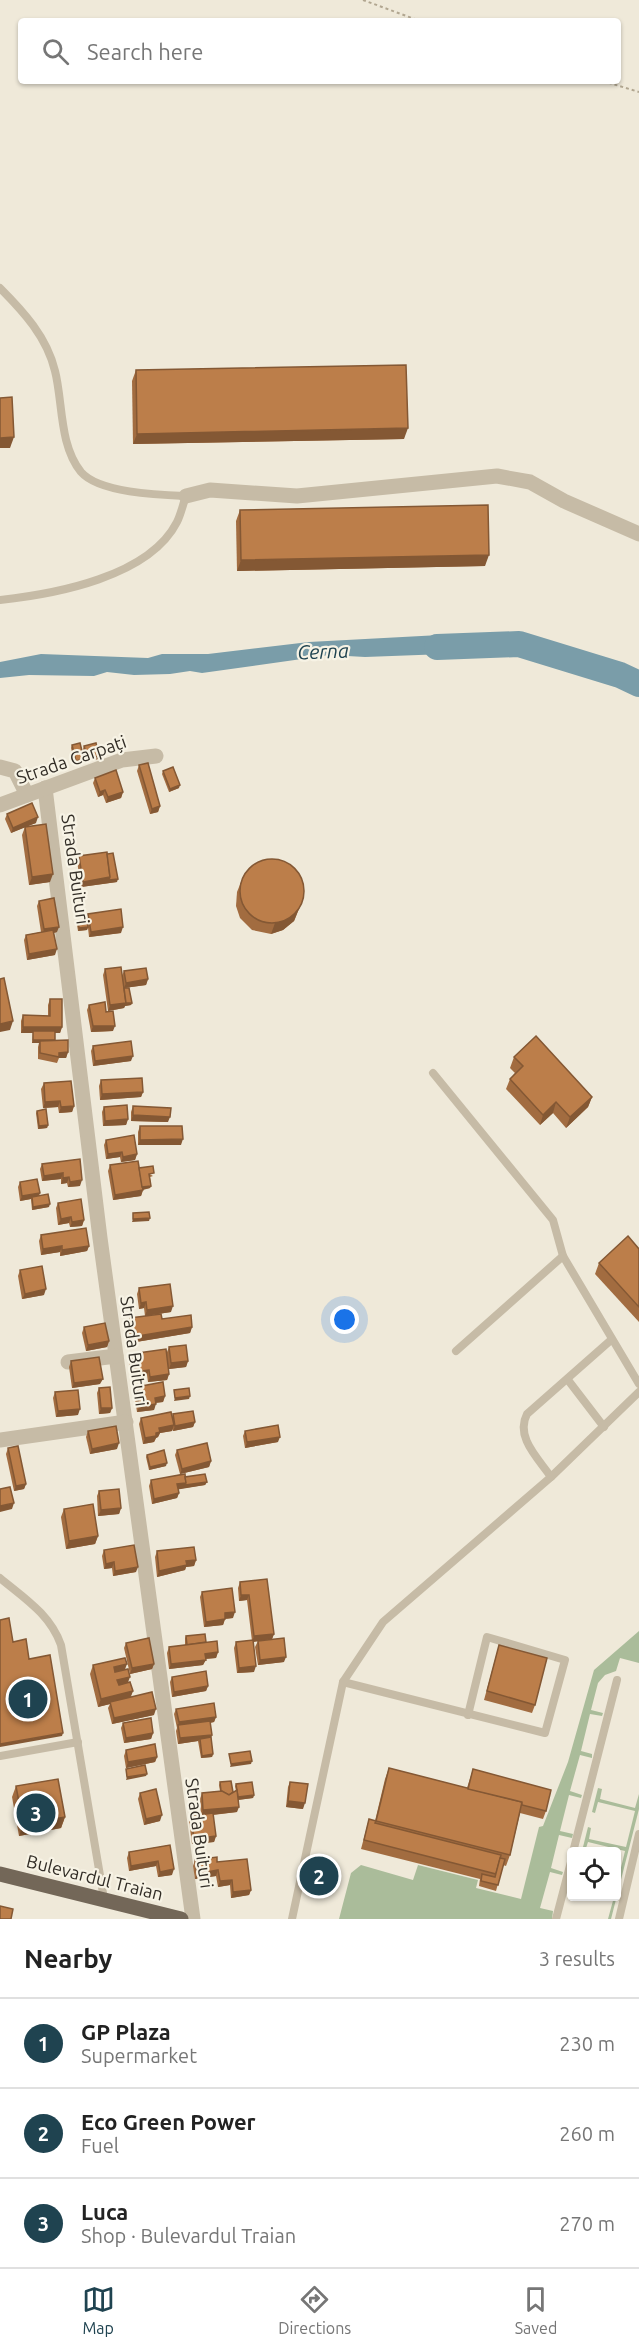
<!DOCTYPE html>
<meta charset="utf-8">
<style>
:root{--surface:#fff;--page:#f6f6f6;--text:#222;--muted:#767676;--line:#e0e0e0;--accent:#1f4350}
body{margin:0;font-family:Ubuntu,sans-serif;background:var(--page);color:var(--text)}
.controls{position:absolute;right:18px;bottom:18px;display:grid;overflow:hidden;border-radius:6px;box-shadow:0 2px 4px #0004}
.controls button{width:54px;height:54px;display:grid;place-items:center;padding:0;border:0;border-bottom:2px solid var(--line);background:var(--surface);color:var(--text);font:30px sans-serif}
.you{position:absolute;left:345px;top:1320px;width:21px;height:21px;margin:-15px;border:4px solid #fff;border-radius:50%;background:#1a73e8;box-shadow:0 0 0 9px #1a73e833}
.badge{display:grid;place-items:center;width:39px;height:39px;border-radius:50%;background:var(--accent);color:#fff;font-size:20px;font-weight:700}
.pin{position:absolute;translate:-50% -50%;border:3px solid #fff;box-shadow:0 2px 6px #0006}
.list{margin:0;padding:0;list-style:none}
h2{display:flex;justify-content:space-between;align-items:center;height:78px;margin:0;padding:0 24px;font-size:26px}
h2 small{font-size:20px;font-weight:400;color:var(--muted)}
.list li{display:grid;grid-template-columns:39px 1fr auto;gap:18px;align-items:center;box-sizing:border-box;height:90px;padding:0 24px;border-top:2px solid var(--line)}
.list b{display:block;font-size:22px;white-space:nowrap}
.list p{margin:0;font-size:20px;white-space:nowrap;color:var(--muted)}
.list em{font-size:20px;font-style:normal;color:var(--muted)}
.icon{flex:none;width:33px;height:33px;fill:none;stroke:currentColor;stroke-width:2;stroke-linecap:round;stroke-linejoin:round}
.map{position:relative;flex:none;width:639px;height:1919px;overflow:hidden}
.search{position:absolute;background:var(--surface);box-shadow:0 2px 4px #0004;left:18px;right:18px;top:18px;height:66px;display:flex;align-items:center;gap:15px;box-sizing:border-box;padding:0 21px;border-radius:6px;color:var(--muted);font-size:22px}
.sheet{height:348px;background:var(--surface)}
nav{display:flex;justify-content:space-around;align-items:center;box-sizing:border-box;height:84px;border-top:2px solid var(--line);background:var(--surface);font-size:16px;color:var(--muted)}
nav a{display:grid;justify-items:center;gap:3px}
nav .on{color:var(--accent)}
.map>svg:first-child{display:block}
.green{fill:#aabc9a}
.water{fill:#7a9da9}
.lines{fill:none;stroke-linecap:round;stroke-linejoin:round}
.river{stroke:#7a9da9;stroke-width:26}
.path{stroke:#b1a690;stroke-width:2;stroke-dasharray:3 3;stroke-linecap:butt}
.service{stroke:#c6bba6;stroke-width:8}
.minor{stroke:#c6bba6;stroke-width:15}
.primary{stroke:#736758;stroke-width:15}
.wall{fill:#a26c40}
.shaded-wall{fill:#845834}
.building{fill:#bc7e4a;stroke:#845834;stroke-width:1.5}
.labels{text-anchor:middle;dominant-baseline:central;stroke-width:4.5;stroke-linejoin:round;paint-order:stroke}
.street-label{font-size:18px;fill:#322d26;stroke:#f7f3e5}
.water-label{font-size:20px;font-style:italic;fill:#1f4350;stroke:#f7f3e5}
</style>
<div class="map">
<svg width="639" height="1919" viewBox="0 0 639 1919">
<rect width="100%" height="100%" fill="#efe9d9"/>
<g class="green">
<path d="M639,1631V1663L620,1658L616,1671L605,1675L598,1683L591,1710L603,1713L602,1716L590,1714L581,1751L592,1754V1758L580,1755L570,1791L582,1795L581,1798L569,1795L560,1831L573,1834L572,1838L559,1835L551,1868L563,1872L562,1875L550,1872L540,1908L553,1911L552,1919H339L351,1873L361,1865L413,1880L418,1865L478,1880L476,1888L521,1899L539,1827L543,1826L568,1762L594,1670Z"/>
<path d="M598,1788L602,1789L600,1799L635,1808L639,1794V1809L611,1919H608L614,1897L616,1896L617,1884L625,1851L588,1842L585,1851H582L588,1827L591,1828L589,1839L626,1847L635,1811L598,1802L595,1813L592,1812Z"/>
</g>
<path class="water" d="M440,635L474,636L472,653L365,657L330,655L202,673L190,671L170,674L134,675L107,672L94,676L29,675L0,678V662L41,654L148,658L162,654H208L309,642Z"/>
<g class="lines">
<path class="river" d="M437,647L519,644L620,675L639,684"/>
<g class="path">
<path d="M363,0L420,21"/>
<path d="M603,81L639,92"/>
</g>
<g class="service">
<path d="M0,288C23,311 47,337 55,371C63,402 59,445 81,472C99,493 160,495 186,496C183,504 181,514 177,522C149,577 55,594 0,600"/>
<path d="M433,1073L553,1220L563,1256L639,1384"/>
<path d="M456,1351L563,1256"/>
<path d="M568,1380L604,1427"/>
<path d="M551,1477C538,1458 515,1437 527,1414L611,1340"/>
<path d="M0,1578C24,1598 50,1614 61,1645L104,1899"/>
<path d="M343,1682L545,1733L565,1660L487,1637L468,1715"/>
<path d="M0,1756L78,1742"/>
<path d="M573,1852L617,1680"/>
<path d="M292,1919L343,1682L383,1622L551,1477L639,1392"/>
<path d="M556,1919L572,1858"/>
<path d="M619,1919L639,1834"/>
</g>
<g class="minor">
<path d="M186,496L210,490L297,496L497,476L530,482L564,501L639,534"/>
<path d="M0,767L15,771L27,795"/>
<path d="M45,788L100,1238L193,1919"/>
<path d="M0,805L122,760L156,756"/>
<path d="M68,1362L116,1356"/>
<path d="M0,1440L126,1422"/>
</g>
<path class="primary" d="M0,1874L181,1919"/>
</g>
<g class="wall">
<path d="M136,370L404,439L133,444L132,381Z"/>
<path d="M240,510L485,566L237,571L236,521Z"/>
<path d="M72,745L83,762L75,764L71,748Z"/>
<path d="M84,746L99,756L98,759L87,762L83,749Z"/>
<path d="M139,765L160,806L158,812L150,814L137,771Z"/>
<path d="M163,771L179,788L169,792L162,774Z"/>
<path d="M95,778L123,792L121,798L106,803L103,795L98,797L93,783Z"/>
<path d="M7,814L36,823L27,826L50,882L29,885L22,835L25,827L11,833L5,819Z"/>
<path d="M79,856L117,882L81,887L77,861Z"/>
<path d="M241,882L303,899L294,921L283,930L271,934L252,930L240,918L236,906L237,892Z"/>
<path d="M39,901L57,932L54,933L55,955L27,960L24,940L26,935L41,932L37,906Z"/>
<path d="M88,914L121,933L89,937L88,928L87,930L78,931L77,925L78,922L87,921Z"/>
<path d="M105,969L122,976L124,971L148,979L146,985L124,988L132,1003L131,1005L125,1006L124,1008L108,1011L103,975Z"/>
<path d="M50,999L62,1027L60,1033H55V1041L68,1052L66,1058H59L57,1063L38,1059V1047L39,1043H32L33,1033H21V1021L23,1015L48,1016V1005Z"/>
<path d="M89,1005L106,1012L113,1031L91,1032L87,1010Z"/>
<path d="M93,1046L131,1061L93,1066L91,1051Z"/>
<path d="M514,1057L592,1097L588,1107L566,1128L553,1113L540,1125L506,1089L510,1079L515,1073L510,1068Z"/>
<path d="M101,1080L143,1092L141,1097L100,1100L99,1086Z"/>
<path d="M44,1083L74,1106L72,1112L59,1113L58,1107L43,1108L41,1089Z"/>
<path d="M133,1106L168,1122L131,1121V1112Z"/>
<path d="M104,1107L128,1119L126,1125L103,1126L102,1112Z"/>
<path d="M37,1111L48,1125L47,1128L38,1129L36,1113Z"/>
<path d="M140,1126L181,1145H138V1132Z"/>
<path d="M106,1140L137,1154L135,1160L121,1162L120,1157L106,1159L104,1145Z"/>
<path d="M80,1159V1186L68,1187L67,1183L61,1184V1179L42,1181L40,1169L42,1164Z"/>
<path d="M110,1165L139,1168L153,1176L150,1177L151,1186L150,1188L143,1190L141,1196L113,1200L108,1171Z"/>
<path d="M20,1182L40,1193L39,1196L49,1207L32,1210L31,1199L20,1201L18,1187Z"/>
<path d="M58,1203L84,1220L82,1226L70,1227L69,1223L58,1225L56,1208Z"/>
<path d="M41,1235L89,1246L87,1251L60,1256V1252L41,1255L39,1241Z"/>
<path d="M639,1249V1322L595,1274L599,1263Z"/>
<path d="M20,1270L44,1295L22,1299L18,1276Z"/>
<path d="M139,1288L171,1312L145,1316L144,1308L139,1309L137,1294Z"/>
<path d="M130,1318L162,1319L192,1327L190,1333L130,1343L128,1324Z"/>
<path d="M84,1327L109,1341L107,1347L86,1351L82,1333Z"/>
<path d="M169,1347L188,1361L186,1367L169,1369V1374L167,1380L148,1382L147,1375L131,1378L129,1359L131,1354L167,1352Z"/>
<path d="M71,1361L100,1384L72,1388L69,1367Z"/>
<path d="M136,1387L165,1396L163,1402L155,1403L154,1410L137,1412L134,1392Z"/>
<path d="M99,1388L112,1408L110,1413L99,1414L97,1393Z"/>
<path d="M55,1392L78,1415L56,1417L53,1398Z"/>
<path d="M173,1414L195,1422L193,1427L173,1431V1429L172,1431L160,1433L158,1437L156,1438L154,1442L143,1444L139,1424L141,1418L172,1417Z"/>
<path d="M88,1431L117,1449L90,1454L86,1437Z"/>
<path d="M245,1431L278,1442L245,1448L243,1436Z"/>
<path d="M8,1448L26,1484L24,1489L14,1491L6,1454Z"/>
<path d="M177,1450L211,1461L209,1467L180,1474L175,1455Z"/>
<path d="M147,1455L166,1466L149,1470L146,1457Z"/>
<path d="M185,1477L207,1482L205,1485L178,1489L179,1493L177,1498L152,1504L149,1486L151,1480Z"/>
<path d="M99,1491L121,1508L119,1514L98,1516L97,1496Z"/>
<path d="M64,1509L98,1536L95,1544L66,1549L61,1517Z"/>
<path d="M104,1550L136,1572L113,1576L112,1568L104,1569L102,1556Z"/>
<path d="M157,1551L196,1560L194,1566L186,1567L185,1570L157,1577L155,1557Z"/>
<path d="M240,1582L274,1634L272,1639L253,1642L254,1672L237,1673L234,1648L236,1642L252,1641L247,1600L239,1601L238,1588Z"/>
<path d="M202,1592L233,1618L225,1619L223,1625L204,1627L200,1597Z"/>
<path d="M186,1636L206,1642L218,1652L216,1658L205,1659L203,1665L169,1669L167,1653L169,1647L185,1645V1638Z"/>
<path d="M258,1641L284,1662L258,1665L255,1647Z"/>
<path d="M126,1643L154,1664L152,1669L130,1674L124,1648Z"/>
<path d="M499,1645L535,1705L532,1713L484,1700Z"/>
<path d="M93,1665L124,1670L128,1683L133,1691L130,1697L154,1715L112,1724L108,1708L110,1704L98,1707L90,1674Z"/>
<path d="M172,1677L208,1686L206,1691L172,1697L170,1682Z"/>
<path d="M176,1709L216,1717L214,1722L210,1723L211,1737L213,1754L212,1757L201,1758L198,1741L178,1744L176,1731L177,1728L174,1714Z"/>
<path d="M123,1723L153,1733L151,1739L124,1743L121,1728Z"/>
<path d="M126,1750L157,1757L155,1762L126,1768L124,1756Z"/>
<path d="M389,1768L467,1788L473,1769L546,1811L543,1819L520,1813L510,1855L506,1866L503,1865L496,1891L479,1886L480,1879L361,1849L369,1819L375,1821L385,1779Z"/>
<path d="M220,1782L233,1792L236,1791L235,1786L236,1784L254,1795L253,1798L238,1800L237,1812L213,1815L216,1836L214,1842L192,1844L189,1821L191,1816L201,1815L200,1799L202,1793L220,1791L219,1785Z"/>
<path d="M290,1782L303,1809L286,1807L288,1787Z"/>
<path d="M16,1786L65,1817L61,1828L19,1836L12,1797Z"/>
<path d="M140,1793L160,1821L144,1825L138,1799Z"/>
<path d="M170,1845L172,1875L158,1877L156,1866L129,1871L127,1858L129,1852Z"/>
<path d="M195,1860L217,1862L251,1890L249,1895L231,1898L230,1885L218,1887L216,1876L195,1879L193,1866Z"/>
<path d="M314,1866L328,1869L325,1881L311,1877Z"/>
</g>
<g class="shaded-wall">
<path d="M408,428L404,439L133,444L137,434Z"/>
<path d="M14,437L10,448H0V438Z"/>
<path d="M489,555L485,566L237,571L241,560Z"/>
<path d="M99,756L98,759L87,762L88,759Z"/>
<path d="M84,759L83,762L75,764L76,761Z"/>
<path d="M180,785L179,788L169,792L170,789Z"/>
<path d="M105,790L103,795L98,797L100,792Z"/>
<path d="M123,792L121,798L106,803L108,797Z"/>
<path d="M160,806L158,812L150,814L152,809Z"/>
<path d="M38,817L36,823L11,833L13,828Z"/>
<path d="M53,874L50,882L29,885L32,877Z"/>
<path d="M110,877L118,879L117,882L81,887L83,882Z"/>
<path d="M303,899L294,921L283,930L271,934L275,923Z"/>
<path d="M59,927L57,932L42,935L44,929Z"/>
<path d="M88,927L87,930L78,931L79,928Z"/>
<path d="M123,927L121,933L89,937L91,932Z"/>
<path d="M57,949L55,955L27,960L29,954Z"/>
<path d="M148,979L146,985L124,988L126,983Z"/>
<path d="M132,1003L131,1005L125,1006L124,1008L108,1011L110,1005Z"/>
<path d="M13,1021L10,1030L0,1032V1024Z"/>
<path d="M93,1026H115L113,1031L91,1032Z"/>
<path d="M23,1027H62L60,1033H21Z"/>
<path d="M33,1040H55L54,1043H32Z"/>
<path d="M68,1052L66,1058H59V1053Z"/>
<path d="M133,1056L131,1061L93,1066L95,1061Z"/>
<path d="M143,1092L141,1097L100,1100L102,1094Z"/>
<path d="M592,1097L588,1107L566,1128L570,1117Z"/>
<path d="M60,1101L58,1107L43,1108L45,1102Z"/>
<path d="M556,1102L553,1113L540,1125L543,1115Z"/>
<path d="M74,1106L72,1112L59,1113L61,1107Z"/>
<path d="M133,1115L170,1117L168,1122L131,1121Z"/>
<path d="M128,1119L126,1125L103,1126L105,1121Z"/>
<path d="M48,1125L47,1128L38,1129L39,1126Z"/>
<path d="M183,1139L181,1145H138L140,1140Z"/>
<path d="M122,1152L120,1157L106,1159L108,1154Z"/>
<path d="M137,1154L135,1160L121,1162L123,1157Z"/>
<path d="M63,1173L61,1179L42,1181L44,1176Z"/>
<path d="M69,1177L67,1183L61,1184L63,1178Z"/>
<path d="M82,1180L80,1186L68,1187L70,1182Z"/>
<path d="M151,1186L150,1188L140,1190L141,1187Z"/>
<path d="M143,1190L141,1196L113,1200L115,1195Z"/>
<path d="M40,1193L37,1198L32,1197L31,1199L20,1201L22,1196Z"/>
<path d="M50,1204L49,1207L32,1210L33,1207Z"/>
<path d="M71,1217L69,1223L58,1225L61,1219Z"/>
<path d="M150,1218L149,1221L132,1222L133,1219Z"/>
<path d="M84,1220L82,1226L70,1227L72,1222Z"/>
<path d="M62,1246L60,1252L41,1255L43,1249Z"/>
<path d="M89,1246L87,1251L60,1256L62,1250Z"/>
<path d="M46,1289L44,1295L22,1299L25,1294Z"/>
<path d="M146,1302L144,1308L139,1309L141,1303Z"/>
<path d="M173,1306L171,1312L145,1316L147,1310Z"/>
<path d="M192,1327L190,1333L130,1343L132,1337Z"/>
<path d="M109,1341L107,1347L86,1351L88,1345Z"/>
<path d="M188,1361L186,1367L169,1369L171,1363Z"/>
<path d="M149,1370L147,1375L131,1378L133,1372Z"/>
<path d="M169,1374L167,1380L148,1382L150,1377Z"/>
<path d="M103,1379L100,1384L72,1388L74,1383Z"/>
<path d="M165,1396L163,1402L153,1403L155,1398Z"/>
<path d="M190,1396L189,1399L174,1401L175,1398Z"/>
<path d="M156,1404L154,1410L137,1412L139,1407Z"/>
<path d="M101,1408H112L110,1413L99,1414Z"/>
<path d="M80,1409L78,1415L56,1417L58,1411Z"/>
<path d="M195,1422L193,1427L173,1431L175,1426Z"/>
<path d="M174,1425L172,1431L160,1433L158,1437L156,1438L154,1442L143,1444L145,1438L156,1433L159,1428Z"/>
<path d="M280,1437L278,1442L245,1448L247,1442Z"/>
<path d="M119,1443L117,1449L90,1454L92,1449Z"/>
<path d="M211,1461L209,1467L180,1474L182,1469Z"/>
<path d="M167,1463L166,1466L149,1470L150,1467Z"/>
<path d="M207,1482L205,1485L175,1490L177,1484L186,1483Z"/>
<path d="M26,1484L24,1489L14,1491L16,1486Z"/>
<path d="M179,1493L177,1498L152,1504L154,1499Z"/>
<path d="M14,1503L12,1509L0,1512V1506Z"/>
<path d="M121,1508L119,1514L98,1516L101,1510Z"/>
<path d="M98,1536L95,1544L66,1549L69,1541Z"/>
<path d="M196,1560L194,1566L186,1567L185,1570L157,1577L159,1571L186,1561Z"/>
<path d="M114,1562L112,1568L104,1569L106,1564Z"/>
<path d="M138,1567L136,1572L113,1576L115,1571Z"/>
<path d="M241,1595H249L247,1600L239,1601Z"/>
<path d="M235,1612L233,1618L223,1619L225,1613Z"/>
<path d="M225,1619L223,1625L204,1627L206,1622Z"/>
<path d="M274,1634L272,1639L252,1642L254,1636Z"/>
<path d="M218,1652L216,1658L203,1659L205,1654Z"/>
<path d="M286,1657L284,1662L258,1665L260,1660Z"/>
<path d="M206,1660L203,1665L169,1669L171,1664Z"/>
<path d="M127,1664L124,1672L111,1675L114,1667Z"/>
<path d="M154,1664L152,1669L130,1674L132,1668Z"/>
<path d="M256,1666L254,1672L237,1673L239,1668Z"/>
<path d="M130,1677L127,1685L114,1688L117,1680Z"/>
<path d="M208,1686L206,1691L172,1697L174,1692Z"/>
<path d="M133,1691L130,1699L110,1702V1704L98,1707L101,1699Z"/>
<path d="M156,1709L154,1715L112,1724L114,1718Z"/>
<path d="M216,1717L214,1722L178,1728V1725L177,1728L179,1722Z"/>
<path d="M63,1733L62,1736L0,1747V1744Z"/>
<path d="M153,1733L151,1739L124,1743L126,1738Z"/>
<path d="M212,1735L210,1740L200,1739L198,1741L178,1744L180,1738Z"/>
<path d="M213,1754L212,1757L201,1758L202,1756Z"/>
<path d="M157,1757L155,1762L126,1768L128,1762Z"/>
<path d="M252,1761L251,1764L230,1767L231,1764Z"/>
<path d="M147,1774L146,1776L126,1780L127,1777Z"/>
<path d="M254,1795L253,1798L237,1800L238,1797Z"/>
<path d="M288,1801L305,1803L303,1809L286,1807Z"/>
<path d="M239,1807L237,1812L201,1816L203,1810Z"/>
<path d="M162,1815L160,1821L144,1825L146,1819Z"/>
<path d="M65,1817L61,1828L19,1836L23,1825Z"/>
<path d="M216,1836L214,1842L192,1844L194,1839Z"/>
<path d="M158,1861L156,1866L129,1871L131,1866Z"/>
<path d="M174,1869L172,1875L158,1877L160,1872Z"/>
<path d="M218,1870L216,1876L195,1879L197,1874Z"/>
<path d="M232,1880L230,1885L218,1887L220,1881Z"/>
<path d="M251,1890L249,1895L231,1898L233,1892Z"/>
</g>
<g class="building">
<path d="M406,365L408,428L137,434L136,370Z"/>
<path d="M12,397L14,437L0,438V398Z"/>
<path d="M488,505L489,555L241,560L240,510Z"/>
<path d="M80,743L84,759L76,761L72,745Z"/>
<path d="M96,743L99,756L88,759L84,746Z"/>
<path d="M148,763L160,806L152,809L139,765Z"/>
<path d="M173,767L180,785L170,789L163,771Z"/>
<path d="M116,770L123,792L108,797L105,790L100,792L95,778Z"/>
<path d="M32,803L38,817L13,828L7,814Z"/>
<path d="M46,824L53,874L32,877L25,827Z"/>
<path d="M107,852L110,877L83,882L79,856Z"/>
<path d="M113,853L118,879L109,880L110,877L107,854Z"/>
<circle cx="272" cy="891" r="32"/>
<path d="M54,898L59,927L44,929L39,901Z"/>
<path d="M121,909L123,927L91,932L88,914Z"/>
<path d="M87,921L88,927L79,928L78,922Z"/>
<path d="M53,930L57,949L29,954L26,935Z"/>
<path d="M121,967L126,1003L110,1005L105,969Z"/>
<path d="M146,968L148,979L126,983L124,971Z"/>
<path d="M4,978L13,1021L0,1024V979Z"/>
<path d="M124,988H129L132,1003H126Z"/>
<path d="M50,999H62V1027H23V1015L50,1016Z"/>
<path d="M105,1002L106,1012L113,1011L115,1026H93L89,1005Z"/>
<rect x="33" y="1031" width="22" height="9"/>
<path d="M536,1036L592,1097L570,1117L556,1102L543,1115L510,1079L523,1066L514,1057Z"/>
<path d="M68,1040V1052L59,1053V1057L40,1053V1041Z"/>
<path d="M131,1041L133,1056L95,1061L93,1046Z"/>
<path d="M142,1078L143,1092L102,1094L101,1080Z"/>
<path d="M71,1081L74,1106L61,1107L60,1101L45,1102L44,1083Z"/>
<path d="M127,1105L128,1119L105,1121L104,1107Z"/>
<path d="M133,1106L171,1108L170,1117L133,1115Z"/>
<path d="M46,1109L48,1125L39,1126L37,1111Z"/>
<path d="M140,1126H182L183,1139L140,1140Z"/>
<path d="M134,1135L137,1154L123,1157L122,1152L108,1154L106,1140Z"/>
<path d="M80,1159L82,1180L70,1182L69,1177L63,1178V1173L44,1176L42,1164Z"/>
<path d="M138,1161L143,1190L115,1195L110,1165Z"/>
<path d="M153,1166L154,1173L149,1174L151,1186L142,1187L139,1168Z"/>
<path d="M37,1179L40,1193L22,1196L20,1182Z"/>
<path d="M48,1194L50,1204L33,1207L32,1197Z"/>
<path d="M81,1199L84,1220L72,1222L71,1217L61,1219L58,1203Z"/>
<path d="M149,1212L150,1218L133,1219V1213Z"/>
<path d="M86,1228L89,1246L62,1250V1246L43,1249L41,1235Z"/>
<path d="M628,1236L639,1249V1307L599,1263Z"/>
<path d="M42,1266L46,1289L25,1294L20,1270Z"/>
<path d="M170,1284L173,1306L147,1310L146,1302L141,1303L139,1288Z"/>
<path d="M161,1314L162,1319L191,1315L192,1327L132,1337L130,1318Z"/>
<path d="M105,1323L109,1341L88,1345L84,1327Z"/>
<path d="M186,1345L188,1361L171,1363L169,1347Z"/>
<path d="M166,1349L169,1374L150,1377L149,1370L133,1372L131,1354Z"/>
<path d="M99,1357L103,1379L74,1383L71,1361Z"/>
<path d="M163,1382L165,1396L155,1398L156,1404L139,1407L136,1387Z"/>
<path d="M110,1387L112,1408H101L99,1388Z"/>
<path d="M189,1388L190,1396L175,1398L174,1390Z"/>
<path d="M78,1390L80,1409L58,1411L55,1392Z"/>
<path d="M193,1411L195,1422L175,1426L173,1414Z"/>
<path d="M171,1412L174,1425L159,1428L160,1432L156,1433V1436L145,1438L141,1418Z"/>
<path d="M278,1425L280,1437L247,1442L245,1431Z"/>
<path d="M116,1426L119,1443L92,1449L88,1431Z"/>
<path d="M207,1443L211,1461L182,1469L177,1450Z"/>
<path d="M18,1446L26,1484L16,1486L8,1448Z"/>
<path d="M164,1450L167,1463L150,1467L147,1455Z"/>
<path d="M185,1474L186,1483L177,1484L179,1493L154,1499L151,1480Z"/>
<path d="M205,1474L207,1482L185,1485L186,1483L185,1477Z"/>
<path d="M10,1487L14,1503L0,1506V1489Z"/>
<path d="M119,1489L121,1508L101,1510L99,1491Z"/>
<path d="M93,1504L98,1536L69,1541L64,1509Z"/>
<path d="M134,1545L138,1567L115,1571L114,1562L106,1564L104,1550Z"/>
<path d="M194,1547L196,1560L186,1561L187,1565L159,1571L157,1551Z"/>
<path d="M267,1579L274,1634L254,1636L249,1595H241L240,1582Z"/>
<path d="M232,1588L235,1612L225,1613V1619L206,1622L202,1592Z"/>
<path d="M9,1618L13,1642L26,1639L29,1659L50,1655L63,1733L0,1744V1620Z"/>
<path d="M205,1634L206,1642L187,1645L186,1636Z"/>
<path d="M149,1638L154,1664L132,1668L126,1643Z"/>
<path d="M284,1638L286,1657L260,1660L258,1641Z"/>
<path d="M253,1640L256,1666L239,1668L236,1642Z"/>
<path d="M217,1641L218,1652L205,1654L206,1660L171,1664L169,1647Z"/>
<path d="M499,1645L547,1658L535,1705L487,1691Z"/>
<path d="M125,1658L127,1664L114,1667L115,1672L128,1669L130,1677L117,1680L119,1685L130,1682L133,1691L101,1699L93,1665Z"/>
<path d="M206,1671L208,1686L174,1692L172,1677Z"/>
<path d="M152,1692L156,1709L114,1718L110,1702Z"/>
<path d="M214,1703L216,1717L179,1722L176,1709Z"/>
<path d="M151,1718L153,1733L126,1738L123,1723Z"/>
<path d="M210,1721L212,1735L180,1738L178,1725Z"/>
<path d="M211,1737L213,1754L202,1756L200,1739Z"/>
<path d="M155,1744L157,1757L128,1762L126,1750Z"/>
<path d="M250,1751L252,1761L231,1764L229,1754Z"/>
<path d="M145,1765L147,1774L127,1777L126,1769Z"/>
<path d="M389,1768L522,1802L510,1855L376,1821Z"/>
<path d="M473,1769L551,1790L546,1811L522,1805V1802L468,1789Z"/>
<path d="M58,1779L65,1817L23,1825L16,1786Z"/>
<path d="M231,1781L233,1792L229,1795L221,1791L220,1782Z"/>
<path d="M252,1782L254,1795L238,1797L236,1784Z"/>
<path d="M290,1782L308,1784L305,1803L288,1801Z"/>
<path d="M156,1789L162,1815L146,1819L140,1793Z"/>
<path d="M237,1790L239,1807L203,1810L202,1793L222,1791L229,1795Z"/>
<path d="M213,1813L216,1836L194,1839L191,1816Z"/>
<path d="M369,1819L376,1821L375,1823L501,1855L496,1874L364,1840Z"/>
<path d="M170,1845L174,1869L160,1872L158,1861L131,1866L129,1852Z"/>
<path d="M217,1857V1862L247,1859L251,1890L233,1892L232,1880L220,1881L218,1870L197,1874L195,1860Z"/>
<path d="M500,1858L505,1859L498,1885L481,1881L482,1874L495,1877Z"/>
<path d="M314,1866L328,1869L326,1878L312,1874Z"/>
<path d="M0,1906L13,1909L11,1919H0Z"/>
</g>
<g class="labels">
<g class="street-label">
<text transform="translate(71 759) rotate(-19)">Strada Carpați</text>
<text transform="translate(76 869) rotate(82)">Strada Buituri</text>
<text transform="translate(135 1351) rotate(82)">Strada Buituri</text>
<text transform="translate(200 1833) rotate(82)">Strada Buituri</text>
<text transform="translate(95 1877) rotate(14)">Bulevardul Traian</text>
</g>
<g class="water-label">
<text transform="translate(323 651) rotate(-2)">Cerna</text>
</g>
</g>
</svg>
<div class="controls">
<button><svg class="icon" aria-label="locate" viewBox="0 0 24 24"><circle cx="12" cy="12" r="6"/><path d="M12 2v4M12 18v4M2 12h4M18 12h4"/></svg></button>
</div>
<div class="you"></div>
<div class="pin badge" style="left:28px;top:1699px">1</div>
<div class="pin badge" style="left:319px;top:1876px">2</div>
<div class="pin badge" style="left:36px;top:1813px">3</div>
<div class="search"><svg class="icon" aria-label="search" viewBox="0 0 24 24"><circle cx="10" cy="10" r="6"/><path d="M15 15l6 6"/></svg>Search here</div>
</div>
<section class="sheet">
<h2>Nearby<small>3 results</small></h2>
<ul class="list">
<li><span class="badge">1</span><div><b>GP Plaza</b><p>Supermarket</p></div><em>230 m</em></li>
<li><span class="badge">2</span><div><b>Eco Green Power</b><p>Fuel</p></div><em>260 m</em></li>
<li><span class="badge">3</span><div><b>Luca</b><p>Shop · Bulevardul Traian</p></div><em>270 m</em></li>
</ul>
</section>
<nav>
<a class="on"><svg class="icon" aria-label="map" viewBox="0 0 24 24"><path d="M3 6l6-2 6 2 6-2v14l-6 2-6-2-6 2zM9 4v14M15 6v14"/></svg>Map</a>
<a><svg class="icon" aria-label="directions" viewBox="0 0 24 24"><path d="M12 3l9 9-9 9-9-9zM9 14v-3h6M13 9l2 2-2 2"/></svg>Directions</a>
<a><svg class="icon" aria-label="saved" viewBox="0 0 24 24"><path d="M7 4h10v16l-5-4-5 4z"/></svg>Saved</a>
</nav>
